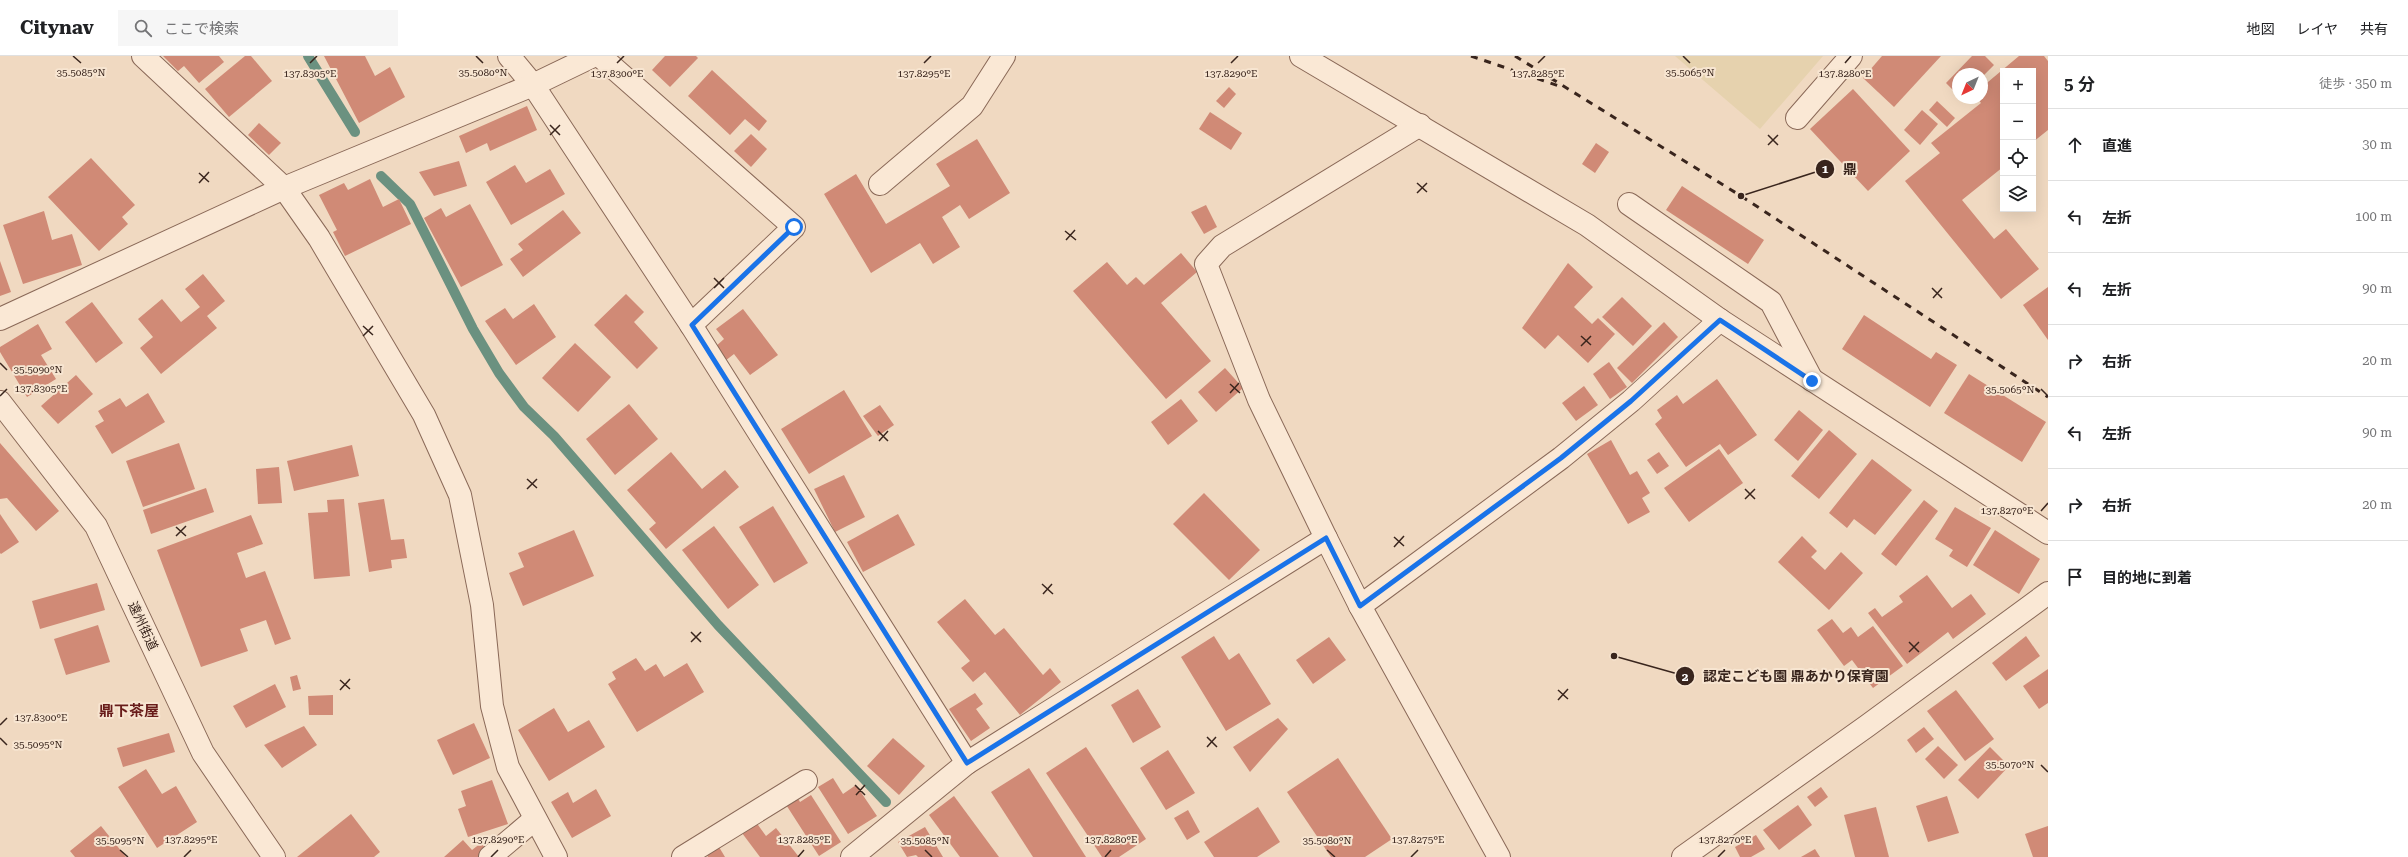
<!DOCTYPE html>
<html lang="ja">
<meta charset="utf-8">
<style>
:root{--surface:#fff;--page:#f6f6f6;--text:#202124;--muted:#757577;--line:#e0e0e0}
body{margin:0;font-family:"Roboto Serif","Noto Sans JP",serif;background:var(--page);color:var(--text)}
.controls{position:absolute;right:12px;top:12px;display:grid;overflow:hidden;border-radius:0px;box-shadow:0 4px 16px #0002}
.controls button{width:36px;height:36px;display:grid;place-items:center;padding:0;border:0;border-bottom:1px solid var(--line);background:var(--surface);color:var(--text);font:20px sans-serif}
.compass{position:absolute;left:1952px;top:12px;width:36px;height:36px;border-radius:50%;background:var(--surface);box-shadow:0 4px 16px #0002;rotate:223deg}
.stop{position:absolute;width:12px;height:12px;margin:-9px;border:3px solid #1a73e8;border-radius:50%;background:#fff}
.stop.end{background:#1a73e8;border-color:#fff;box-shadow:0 1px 4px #0008}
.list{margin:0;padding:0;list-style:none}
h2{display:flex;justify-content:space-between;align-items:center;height:52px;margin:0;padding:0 16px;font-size:17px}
h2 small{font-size:13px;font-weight:400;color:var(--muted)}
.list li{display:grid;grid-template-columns:26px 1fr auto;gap:12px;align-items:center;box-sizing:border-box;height:72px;padding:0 16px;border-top:1px solid var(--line)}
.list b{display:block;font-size:15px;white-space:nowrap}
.list em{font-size:13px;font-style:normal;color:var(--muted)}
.icon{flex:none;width:22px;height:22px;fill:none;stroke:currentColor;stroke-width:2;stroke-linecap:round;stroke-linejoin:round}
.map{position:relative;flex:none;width:2048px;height:801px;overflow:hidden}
header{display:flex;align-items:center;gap:24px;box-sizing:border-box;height:56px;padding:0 20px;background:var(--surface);border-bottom:1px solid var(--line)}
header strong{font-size:19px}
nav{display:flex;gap:22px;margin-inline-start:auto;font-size:14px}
.search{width:280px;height:36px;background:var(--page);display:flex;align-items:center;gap:10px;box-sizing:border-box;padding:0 14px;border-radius:0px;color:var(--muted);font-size:15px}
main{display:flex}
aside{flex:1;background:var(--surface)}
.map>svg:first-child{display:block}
.farmland{fill:#e6d2ae}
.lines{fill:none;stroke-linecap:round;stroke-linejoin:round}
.stream{stroke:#6b9180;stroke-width:10}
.building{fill:#d08a76}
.minor-casing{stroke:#8a6958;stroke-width:24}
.minor{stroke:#fae8d5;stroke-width:22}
.rail{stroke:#39251d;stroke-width:3;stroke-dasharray:7 7;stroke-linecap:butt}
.route{stroke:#1a73e8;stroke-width:5}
.ticks{fill:none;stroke:#39251d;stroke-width:1.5}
.labels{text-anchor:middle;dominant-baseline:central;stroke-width:4;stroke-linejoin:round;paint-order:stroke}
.street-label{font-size:13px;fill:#39251d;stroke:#f7e5d1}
.quarter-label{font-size:15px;font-weight:bold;fill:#681c1a;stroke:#f7e5d1}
.ticks-label{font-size:10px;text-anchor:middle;fill:#39251d;stroke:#f7e5d1;stroke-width:4;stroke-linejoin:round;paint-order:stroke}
.leader{fill:none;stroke:#39251d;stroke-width:1.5}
.callout-dot{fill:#39251d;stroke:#f7e5d1;stroke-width:1.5}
.mark-label{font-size:12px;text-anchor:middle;font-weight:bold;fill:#fff}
.callout-label{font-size:14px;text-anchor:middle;font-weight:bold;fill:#39251d;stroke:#f7e5d1;stroke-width:4;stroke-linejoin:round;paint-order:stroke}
</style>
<header>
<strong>Citynav</strong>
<div class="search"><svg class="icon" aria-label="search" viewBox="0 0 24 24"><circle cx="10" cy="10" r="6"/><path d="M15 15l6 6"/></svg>ここで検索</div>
<nav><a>地図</a><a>レイヤ</a><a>共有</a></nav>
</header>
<main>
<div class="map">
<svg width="2048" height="801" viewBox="0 0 2048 801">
<rect width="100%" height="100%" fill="#f0d9c1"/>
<path class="farmland" d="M1675,0H1823L1760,73Z"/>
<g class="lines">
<g class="stream">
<path d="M308,0L355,76"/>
<path d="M381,120L410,148L473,273L499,317L524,351L554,380L718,569L886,746"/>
</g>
</g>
<g class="building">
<path d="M163,0H219L224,6L199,27L184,10L178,15Z"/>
<path d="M245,0H251L272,25L229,61L205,33Z"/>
<path d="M324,0H365L375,20L390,11L405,41L359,67Z"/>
<path d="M665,0H696L698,2L670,31L652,14Z"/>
<path d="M1882,0H1941L1894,51L1863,22Z"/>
<path d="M1972,0H1985L1994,9L1982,21V18H1958V39L1946,27Z"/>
<path d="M2019,0H2044L2048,5V74L2033,86V15H2003V111L1962,144L1994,183L2006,173L2039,213L2001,243L1905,125L1940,97L1931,87L1981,47L1977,42H1982V31Z"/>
<path d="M712,14L767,65L759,75L745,63L730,79L688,40Z"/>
<path d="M1229,31L1236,38L1224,52L1216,45Z"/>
<path d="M1853,33L1910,95L1868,135L1810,73Z"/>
<path d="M1937,45L1955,62L1947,71L1929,54Z"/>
<path d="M527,50L537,74L490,95L487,87L466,97L459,80Z"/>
<path d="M1922,54L1938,68L1920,89L1904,74Z"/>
<path d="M1210,56L1242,77L1231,94L1199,73Z"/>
<path d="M259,67L281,87L269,99L248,79Z"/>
<path d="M751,78L767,93L751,111L734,95Z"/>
<path d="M977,83L1010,137L969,163L960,149L942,161L960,191L933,208L920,187L871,217L824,138L856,118L886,168L950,130L936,108Z"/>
<path d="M1596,87L1609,96L1595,117L1582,108Z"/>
<path d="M91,102L135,149L122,161L128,168L99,195L48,141Z"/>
<path d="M459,105L467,130L434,140L419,116Z"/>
<path d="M515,109L526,127L550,113L565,138L511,169L486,126Z"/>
<path d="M370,123L383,151L399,143L411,168L345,200L333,176L337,174L319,139L344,127L348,134Z"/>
<path d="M1682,130L1764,184L1748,208L1666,154Z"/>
<path d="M470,148L503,209L461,231L424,162L441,152L446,161Z"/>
<path d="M1206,149L1217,171L1204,178L1191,156Z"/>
<path d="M563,154L581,177L523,221L510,203L523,194L518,188Z"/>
<path d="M44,155L52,184L72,178L82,209L23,228L3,169Z"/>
<path d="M1181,197L1197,216L1161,247L1211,305L1166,343L1073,235L1107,206L1127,229L1136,221L1144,229Z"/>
<path d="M0,205L11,236L0,240Z"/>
<path d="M1568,207L1593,231L1574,251L1592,268L1598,262L1615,278L1588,307L1558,279L1545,293L1522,272Z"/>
<path d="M203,218L225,245L207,260L217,272L161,318L140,292L153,281L138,263L162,243L181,266L200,251L185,233Z"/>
<path d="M2048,231V284L2023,249Z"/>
<path d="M626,238L644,256L634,266L658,292L637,313L594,269Z"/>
<path d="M1622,241L1652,270L1633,290L1602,261Z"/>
<path d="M92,246L123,287L96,307L65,266Z"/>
<path d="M534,248L556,281L516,309L485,265L505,252L513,263Z"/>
<path d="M743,253L778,299L750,319L734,298L725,305L715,291L724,283L716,273Z"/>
<path d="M1864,259L1931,303L1936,296L1957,309L1930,351L1842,293Z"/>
<path d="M1664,266L1678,281L1632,327L1617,312Z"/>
<path d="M38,268L52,293L41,299L56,323L27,341L0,296V291Z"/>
<path d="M575,287L611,321L578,356L542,322Z"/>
<path d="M1609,306L1627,331L1610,343L1593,318Z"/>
<path d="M1225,312L1243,332L1216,356L1198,336Z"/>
<path d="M1969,318L2046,366L2022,406L1944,357Z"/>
<path d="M76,319L93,338L58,368L41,350Z"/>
<path d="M1717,323L1757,379L1728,399L1720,388L1686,411L1655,368L1662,362L1657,354L1677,339L1683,348Z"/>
<path d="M1584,330L1598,349L1576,365L1562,347Z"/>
<path d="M844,334L872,380L809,418L781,373Z"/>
<path d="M148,337L165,366L112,398L95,370L104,365L98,355L120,342L126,351Z"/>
<path d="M1181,343L1198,365L1168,389L1151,366Z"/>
<path d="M629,348L658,383L615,419L586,383Z"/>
<path d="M880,349L894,369L878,380L863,360Z"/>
<path d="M1799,354L1823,374L1798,405L1774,384Z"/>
<path d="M1829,374L1857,398L1819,443L1791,420Z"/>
<path d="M1611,384L1630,419L1637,415L1650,437L1642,442L1650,456L1628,468L1587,398Z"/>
<path d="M0,387L59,455L36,475L7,442L0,443Z"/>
<path d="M179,387L195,433L143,451L126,405Z"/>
<path d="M352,389L359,420L294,435L287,405Z"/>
<path d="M1719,393L1743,427L1689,466L1664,432Z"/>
<path d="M671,396L702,433L725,414L739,431L666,493L649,473L656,467L627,434Z"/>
<path d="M1659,396L1669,410L1657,418L1647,404Z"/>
<path d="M1872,403L1912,434L1875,479L1854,463L1847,472L1829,457Z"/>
<path d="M279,411L282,447L258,448L256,413Z"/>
<path d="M844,419L865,461L835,476L814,433Z"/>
<path d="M206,432L214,456L151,478L143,454Z"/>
<path d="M1204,437L1260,494L1229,524L1173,468Z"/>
<path d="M344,443L350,520L314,523L308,457L328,456L327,444Z"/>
<path d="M384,443L391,484L404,483L407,502L391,504L392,512L369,516L358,447Z"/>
<path d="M1924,444L1938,455L1896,510L1881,498Z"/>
<path d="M773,450L808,507L774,527L739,471Z"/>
<path d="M1955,451L1991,472L1967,511L1949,500L1953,494L1935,483Z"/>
<path d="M0,458L19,486L1,498L0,497Z"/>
<path d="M898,458L915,489L863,516L847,486Z"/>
<path d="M251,459L263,488L237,497L246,522L265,515L291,583L275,589L266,564L240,573L248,595L201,611L157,494Z"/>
<path d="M714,470L759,529L728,553L682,494Z"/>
<path d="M574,474L594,520L523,550L509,517L524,511L518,497Z"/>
<path d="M1995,474L2040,503L2019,538L1973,509Z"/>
<path d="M1802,480L1817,495L1811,501L1825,514L1841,496L1863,517L1829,554L1778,506Z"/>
<path d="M1927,519L1952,552L1971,538L1986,558L1953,583L1948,576L1907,608L1868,557L1875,552L1882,561L1903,546L1899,540Z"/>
<path d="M97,527L105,554L40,573L32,545Z"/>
<path d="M965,543L995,579L1004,572L1043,619L1050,612L1061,626L1020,659L985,616L973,626L961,612L970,605L937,566Z"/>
<path d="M1832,563L1843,577L1851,571L1858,581L1873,570L1903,610L1873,632L1852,604L1844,610L1817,574Z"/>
<path d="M98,569L110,606L66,619L54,583Z"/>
<path d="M1214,580L1229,604L1239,597L1271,648L1226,675L1181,601Z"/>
<path d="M2026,580L2040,600L2006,625L1992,607Z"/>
<path d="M1329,581L1346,604L1313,628L1296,604Z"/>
<path d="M636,602L645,615L656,608L664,621L687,607L704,636L637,676L608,628L616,623L612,616Z"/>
<path d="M2048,613V647L2039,653L2023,630Z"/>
<path d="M297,619L301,633L293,635L290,621Z"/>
<path d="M275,628L286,651L246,672L233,650Z"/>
<path d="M1138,633L1161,671L1133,687L1111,649Z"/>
<path d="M1956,634L1994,683L1965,705L1927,655Z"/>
<path d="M975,637L983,648L976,653L990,672L971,685L949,653Z"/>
<path d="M333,639V659H309L308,640Z"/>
<path d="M554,652L568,676L589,664L605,691L549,725L518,674Z"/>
<path d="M1278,662L1288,673L1250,716L1233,691Z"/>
<path d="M474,667L490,702L453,719L437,684Z"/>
<path d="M304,670L317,689L282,712L264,689Z"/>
<path d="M1924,671L1934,683L1916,697L1907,684Z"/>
<path d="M169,677L175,696L123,711L117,692Z"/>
<path d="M893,682L925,710L899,739L867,710Z"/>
<path d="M1938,690L1958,709L1944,723L1925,703Z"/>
<path d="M1086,691L1146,783L1119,801H1102L1046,717Z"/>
<path d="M1990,691L2009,710L1978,743L1958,724Z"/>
<path d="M1168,694L1195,737L1166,754L1140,712Z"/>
<path d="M1338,702L1392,783L1365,801H1331L1287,736Z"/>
<path d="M1029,712L1086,801H1033L991,736Z"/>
<path d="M146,713L162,738L176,730L197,766L157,792L118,731Z"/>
<path d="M833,722L843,738L856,729L877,760L848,778L818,731Z"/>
<path d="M492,724L508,768L468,781L458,753L466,750L461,735Z"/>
<path d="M1821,731L1828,741L1815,751L1807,741Z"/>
<path d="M596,733L611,760L572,782L551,746L568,736L573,747Z"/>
<path d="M795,737L800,746L811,739L841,786L819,800L783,744Z"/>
<path d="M954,740L999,801H960L929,759Z"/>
<path d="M1947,740L1959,777L1928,786L1916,750Z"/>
<path d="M1798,749L1812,769L1779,794L1763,774Z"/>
<path d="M1258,751L1280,786L1257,801H1214L1204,786Z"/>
<path d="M1876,751L1889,801H1855L1844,759Z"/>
<path d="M1188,754L1200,776L1187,784L1174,762Z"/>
<path d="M351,758L380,796L374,801H297Z"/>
<path d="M753,762L766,780L776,772L799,801H760L739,773Z"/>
<path d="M101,770L126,801H75L70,795Z"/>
<path d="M2048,770V801H2033L2025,778Z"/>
<path d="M925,771L943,801H918L916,799L907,801L898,786Z"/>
<path d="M1756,779L1765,793L1751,801H1740L1735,791Z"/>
<path d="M463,784L472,794L481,787L487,794L478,801H444Z"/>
<path d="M716,786L725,801H708L704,794Z"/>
<path d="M1815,793L1820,801H1801Z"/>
</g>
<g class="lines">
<defs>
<g id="minor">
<path d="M143,0L284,132L319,182L424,359L460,439L482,549L492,650L508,711L556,801"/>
<path d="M509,0L533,29L691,269L967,707"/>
<path d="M600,0L794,171L691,269"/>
<path d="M1301,0L1587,169L1720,264L2048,477"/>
<path d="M1797,62L1851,0"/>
<path d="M880,128L972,50L1004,0"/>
<path d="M1629,148L1771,246L1812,324"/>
<path d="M0,263L284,132L533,29L593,0"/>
<path d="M0,346L96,470L203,697L274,801"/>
<path d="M1326,482L1259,344L1206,208L1222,190L1420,69"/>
<path d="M1360,550L1561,402L1631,345L1720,264"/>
<path d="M490,801L535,763"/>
<path d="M683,801L806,725"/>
<path d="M852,801L967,707L1326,482L1360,550L1499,801"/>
<path d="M1683,801L1867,670L2048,537"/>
</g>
</defs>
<use href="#minor" class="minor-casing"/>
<use href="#minor" class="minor"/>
<g class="rail">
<path d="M1471,0L1559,30"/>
<path d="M1515,0L1741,140L2048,341"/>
</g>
</g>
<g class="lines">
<path class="route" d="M794,171L692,269L967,707L1326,482L1360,550L1561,402L1631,345L1720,264L1812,325"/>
</g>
<path class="ticks" d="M73,0L81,7M476,0L483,7M1683,0L1690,7M310,7L317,0M617,7L624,0M924,7L931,0M1231,7L1238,0M1538,7L1545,0M1845,7L1851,0M550,69L560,79M550,79L560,69M1768,79L1778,89M1768,89L1778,79M199,117L209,126M199,127L209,116M1417,127L1427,136M1417,137L1427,127M1065,175L1076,184M1066,184L1075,174M714,222L724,232M714,232L724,222M1932,232L1942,242M1933,242L1942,232M363,270L373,279M363,280L373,270M1581,280L1591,289M1581,290L1591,280M0,307L7,314M1230,328L1240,337M2041,333L2048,340M1230,337L1239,327M0,340L7,333M878,375L888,385M879,385L888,375M527,423L537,432M527,433L537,423M1745,433L1755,443M1745,443L1755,433M2041,455L2048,447M176,471L186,480M176,480L186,470M1394,481L1404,490M1394,491L1404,480M1042,528L1053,538M1043,538L1052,528M691,576L701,586M691,586L701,576M1909,586L1919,596M1909,596L1919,586M340,624L350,633M340,634L350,623M1558,634L1568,643M1558,644L1568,633M0,669L7,662M1207,681L1217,691M0,682L7,689M1207,691L1216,681M2041,709L2048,716M855,729L865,739M856,739L865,729M120,794L128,801M925,794L932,801M1327,794L1335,801M184,801L191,794M491,801L498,794M798,801L804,794M1105,801L1111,794M1411,801L1418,794M1718,801L1725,794"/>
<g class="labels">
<g class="street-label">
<text transform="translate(143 570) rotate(65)">遠州街道</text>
</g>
<g class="quarter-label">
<text x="129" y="655">鼎下茶屋</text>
</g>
</g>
<g class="ticks-label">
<text x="81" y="20">35.5085°N</text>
<text x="483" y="20">35.5080°N</text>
<text x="1690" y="20">35.5065°N</text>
<text x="310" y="21">137.8305°E</text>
<text x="617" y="21">137.8300°E</text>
<text x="924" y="21">137.8295°E</text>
<text x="1231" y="21">137.8290°E</text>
<text x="1538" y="21">137.8285°E</text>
<text x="1845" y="21">137.8280°E</text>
<text x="38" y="317">35.5090°N</text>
<text x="41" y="336">137.8305°E</text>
<text x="2010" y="337">35.5065°N</text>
<text x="2007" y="458">137.8270°E</text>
<text x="41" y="665">137.8300°E</text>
<text x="38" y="692">35.5095°N</text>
<text x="2010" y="712">35.5070°N</text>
<text x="191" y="787">137.8295°E</text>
<text x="498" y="787">137.8290°E</text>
<text x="804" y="787">137.8285°E</text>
<text x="1111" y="787">137.8280°E</text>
<text x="1418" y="787">137.8275°E</text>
<text x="1725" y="787">137.8270°E</text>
<text x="120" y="788">35.5095°N</text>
<text x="925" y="788">35.5085°N</text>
<text x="1327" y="788">35.5080°N</text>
</g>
<path class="leader" d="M1741 140L1825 113M1614 600L1685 620"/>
<g class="callout-dot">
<circle cx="1741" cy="140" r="4"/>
<circle cx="1614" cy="600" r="4"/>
<circle cx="1825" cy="113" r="10"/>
<circle cx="1685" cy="620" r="10"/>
</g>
<g class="mark-label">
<text x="1825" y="117">1</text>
<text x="1685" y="625">2</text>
</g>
<g class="callout-label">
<text x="1850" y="118">鼎</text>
<text x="1796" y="625">認定こども園 鼎あかり保育園</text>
</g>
</svg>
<div class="controls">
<button>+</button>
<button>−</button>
<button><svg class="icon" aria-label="locate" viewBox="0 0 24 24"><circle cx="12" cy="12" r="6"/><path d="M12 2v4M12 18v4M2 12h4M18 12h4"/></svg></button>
<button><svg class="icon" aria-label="layers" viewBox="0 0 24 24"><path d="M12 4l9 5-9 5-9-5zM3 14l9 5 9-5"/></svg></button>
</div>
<svg class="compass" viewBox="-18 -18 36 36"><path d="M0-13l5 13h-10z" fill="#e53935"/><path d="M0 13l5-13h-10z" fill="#757577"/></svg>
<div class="stop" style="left:794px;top:171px"></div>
<div class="stop end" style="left:1812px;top:325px"></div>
</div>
<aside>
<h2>5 分<small>徒歩 · 350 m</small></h2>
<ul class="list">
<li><svg class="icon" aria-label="ahead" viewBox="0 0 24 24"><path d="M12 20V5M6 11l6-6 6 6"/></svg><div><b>直進</b></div><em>30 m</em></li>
<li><svg class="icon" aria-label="left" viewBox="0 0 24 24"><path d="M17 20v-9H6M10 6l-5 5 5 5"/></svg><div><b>左折</b></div><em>100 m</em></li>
<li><svg class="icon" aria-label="left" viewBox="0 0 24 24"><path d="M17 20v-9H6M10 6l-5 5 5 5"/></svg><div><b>左折</b></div><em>90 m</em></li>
<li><svg class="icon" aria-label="right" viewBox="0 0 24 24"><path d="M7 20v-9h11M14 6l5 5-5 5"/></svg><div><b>右折</b></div><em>20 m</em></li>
<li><svg class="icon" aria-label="left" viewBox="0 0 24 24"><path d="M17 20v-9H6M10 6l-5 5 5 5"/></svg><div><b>左折</b></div><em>90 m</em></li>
<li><svg class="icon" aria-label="right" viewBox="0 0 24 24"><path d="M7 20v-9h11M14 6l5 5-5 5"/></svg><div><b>右折</b></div><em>20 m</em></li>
<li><svg class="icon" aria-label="arrive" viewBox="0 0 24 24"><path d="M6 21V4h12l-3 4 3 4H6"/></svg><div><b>目的地に到着</b></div></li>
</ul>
</aside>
</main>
